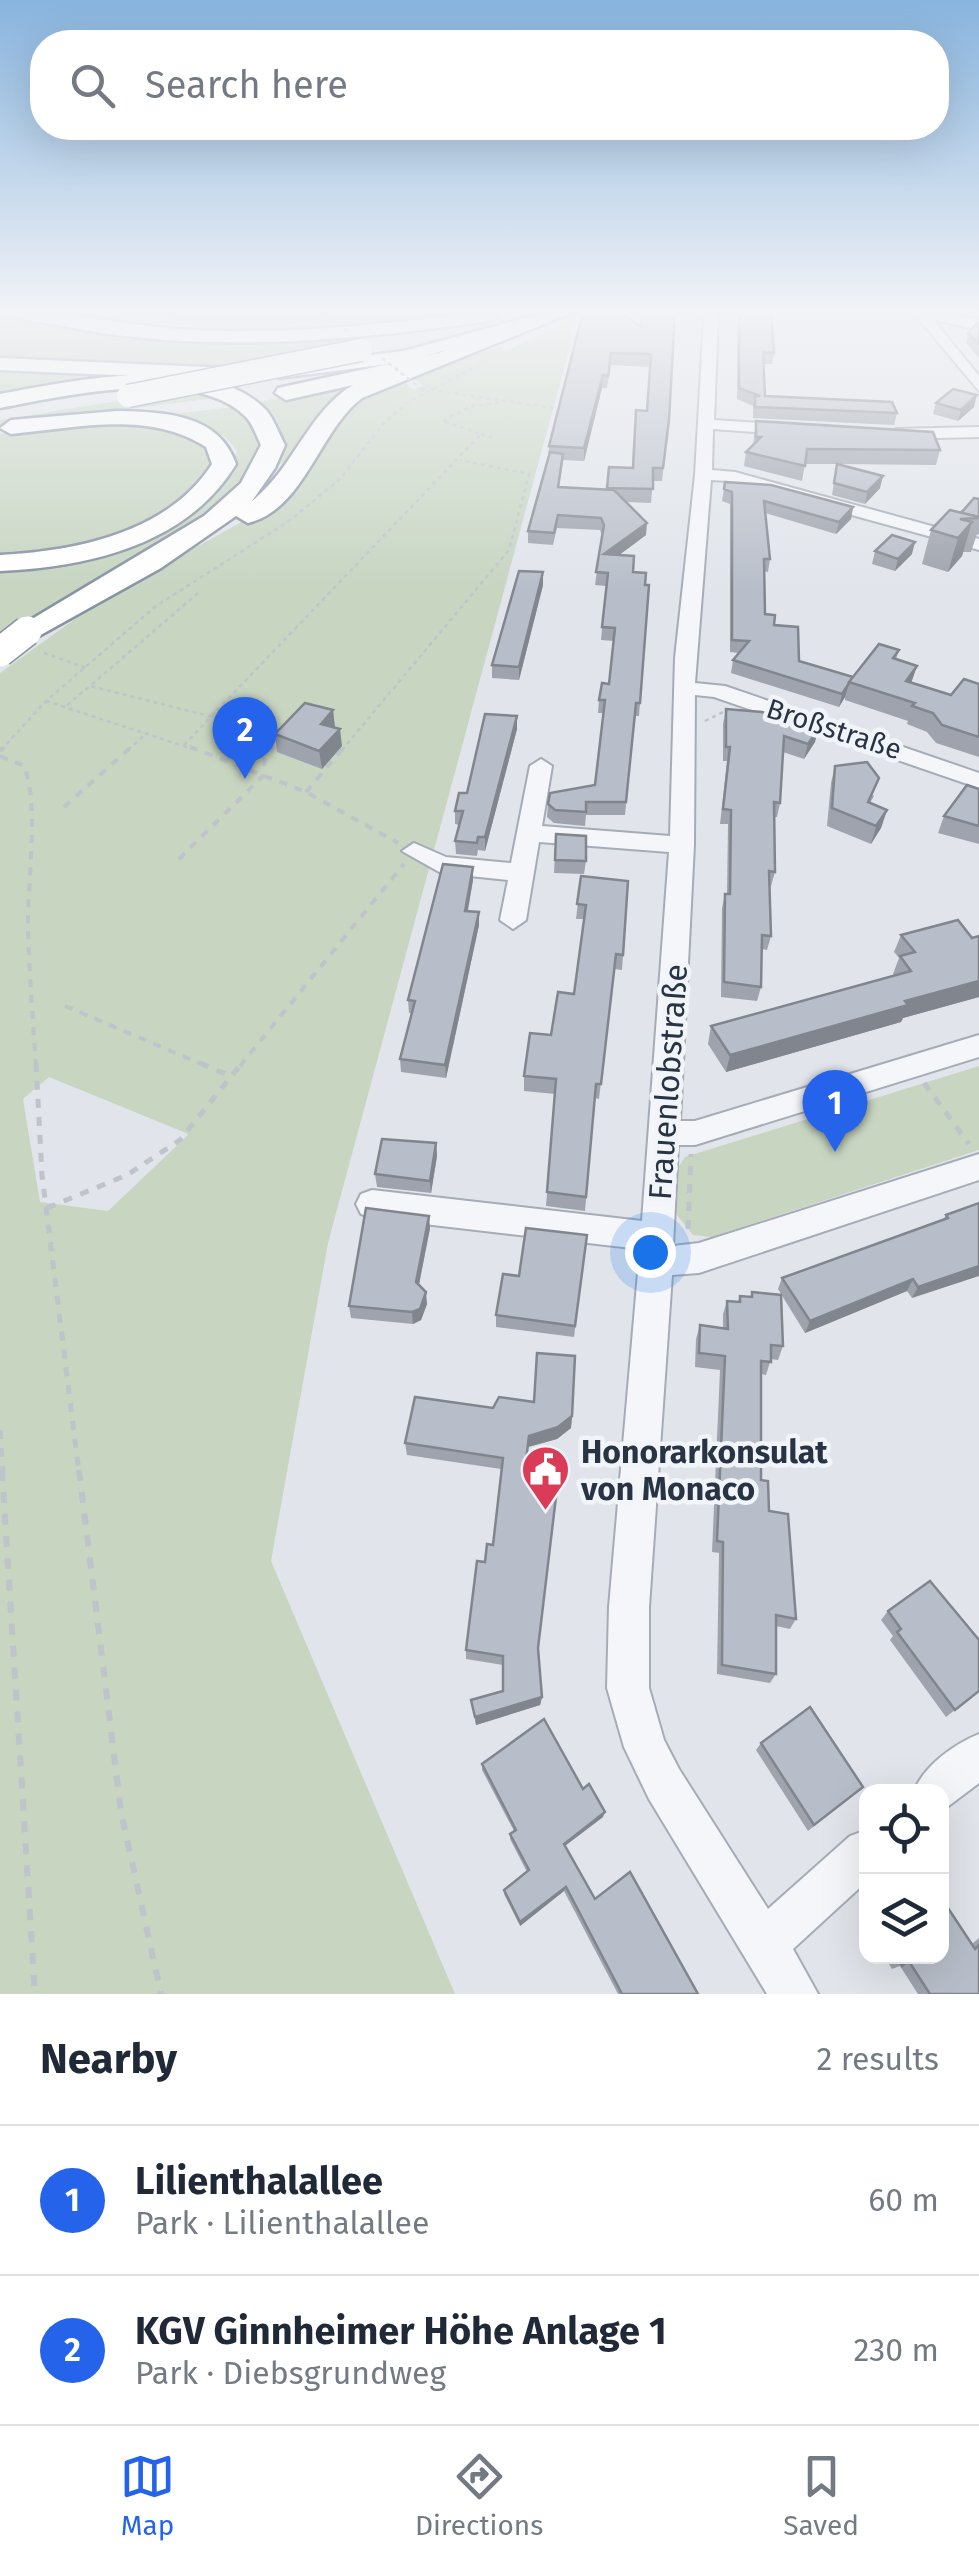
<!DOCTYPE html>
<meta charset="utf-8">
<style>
:root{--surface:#fff;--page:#f2f2f3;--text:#1f2937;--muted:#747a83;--line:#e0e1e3;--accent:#2563eb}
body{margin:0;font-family:"Fira Sans",sans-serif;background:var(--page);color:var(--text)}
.controls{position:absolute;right:30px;bottom:30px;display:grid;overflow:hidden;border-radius:20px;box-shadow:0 10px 40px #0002}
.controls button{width:90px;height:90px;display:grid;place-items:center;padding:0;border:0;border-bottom:2px solid var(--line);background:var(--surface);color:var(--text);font:50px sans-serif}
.you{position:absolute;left:650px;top:1252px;width:35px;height:35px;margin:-25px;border:8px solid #fff;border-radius:50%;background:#1a73e8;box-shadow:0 0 0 15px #1a73e833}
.badge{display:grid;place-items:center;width:65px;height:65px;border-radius:50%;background:var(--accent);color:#fff;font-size:32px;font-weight:700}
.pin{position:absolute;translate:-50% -82px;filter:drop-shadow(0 2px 5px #0008)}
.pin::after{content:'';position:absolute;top:52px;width:35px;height:30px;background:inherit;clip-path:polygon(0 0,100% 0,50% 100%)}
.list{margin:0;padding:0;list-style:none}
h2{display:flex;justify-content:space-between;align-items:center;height:130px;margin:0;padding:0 40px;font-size:42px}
h2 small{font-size:32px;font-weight:400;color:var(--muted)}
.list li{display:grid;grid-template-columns:65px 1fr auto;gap:30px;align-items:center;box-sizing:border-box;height:150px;padding:0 40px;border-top:2px solid var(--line)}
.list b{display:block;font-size:38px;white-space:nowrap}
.list p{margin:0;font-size:32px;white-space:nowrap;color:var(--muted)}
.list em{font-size:32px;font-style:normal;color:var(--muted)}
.icon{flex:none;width:55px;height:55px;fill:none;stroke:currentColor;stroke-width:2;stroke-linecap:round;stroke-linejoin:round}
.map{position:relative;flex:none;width:979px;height:1994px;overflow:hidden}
.search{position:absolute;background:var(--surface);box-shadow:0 10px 40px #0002;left:30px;right:30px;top:30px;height:110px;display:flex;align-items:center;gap:25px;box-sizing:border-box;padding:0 35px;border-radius:40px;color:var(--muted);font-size:38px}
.sheet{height:430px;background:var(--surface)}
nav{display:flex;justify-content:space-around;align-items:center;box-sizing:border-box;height:140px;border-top:2px solid var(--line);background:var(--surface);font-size:28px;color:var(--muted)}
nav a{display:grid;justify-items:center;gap:5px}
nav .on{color:var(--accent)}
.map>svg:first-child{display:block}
.green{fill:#c7d5c1;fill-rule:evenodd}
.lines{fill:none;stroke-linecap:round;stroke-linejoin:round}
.minor-casing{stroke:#a6acb6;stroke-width:4}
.major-casing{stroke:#9faab8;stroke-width:5}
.highway-casing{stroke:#8793a3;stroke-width:5}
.path-far3{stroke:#bfc3ca;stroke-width:2.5;stroke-dasharray:4 4;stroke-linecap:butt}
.path-far2{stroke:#bfc3ca;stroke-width:4;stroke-dasharray:8 8;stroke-linecap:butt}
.path-far1{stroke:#bfc3ca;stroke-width:5;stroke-dasharray:9 9;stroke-linecap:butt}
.path{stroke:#bfc3ca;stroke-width:6;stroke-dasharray:11 11;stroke-linecap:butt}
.minor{fill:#f4f6f9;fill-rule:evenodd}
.major{fill:#fff;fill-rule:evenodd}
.highway{fill:#fff;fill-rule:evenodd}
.highway-bridge-far1-casing{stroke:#8793a3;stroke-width:25;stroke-linecap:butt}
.highway-bridge-casing{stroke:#8793a3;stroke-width:32;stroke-linecap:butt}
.path-bridge{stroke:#bfc3ca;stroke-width:2.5;stroke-dasharray:4 4;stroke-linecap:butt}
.highway-bridge-far1{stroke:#fff;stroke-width:22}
.highway-bridge{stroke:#fff;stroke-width:29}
.wall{fill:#9ea3ad;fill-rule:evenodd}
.shaded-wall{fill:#81858d}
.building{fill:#b8bec9;stroke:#81858d;stroke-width:2.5}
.labels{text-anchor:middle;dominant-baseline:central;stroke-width:9;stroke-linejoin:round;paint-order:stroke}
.street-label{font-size:28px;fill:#283344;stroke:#f1f4f8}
.near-street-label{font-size:32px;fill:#283344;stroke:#f1f4f8}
.near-poi-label{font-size:32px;font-weight:bold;fill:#283344;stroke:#f1f4f8;text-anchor:start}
</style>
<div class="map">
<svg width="979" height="1994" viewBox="0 0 979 1994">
<rect width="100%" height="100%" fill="#e1e5eb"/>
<g class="green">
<path d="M87,311H483C351,331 219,327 87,311Z"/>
<path d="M0,312L122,334L345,335L358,346L237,370L0,361Z"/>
<path d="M568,322L571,342L328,1243L271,1561L455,1994H0V673L82,614L35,636L265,509L347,406L398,377L413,390L424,386L408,373L504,346L501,351C519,349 547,329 568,322ZM49,1077L186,1133L188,1135L108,1211L40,1202L23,1099Z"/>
<path d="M0,368L200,377L0,399Z"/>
<path d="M372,378L285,469L280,463C285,436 280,420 259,402Z"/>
<path d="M192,389L224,397L0,425V420Z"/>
<path d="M243,406L264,433L256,471L204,521L0,637V569L46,566L203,503L228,480L237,451C219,423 186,422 156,416Z"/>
<path d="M111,425L155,426L202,438L216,462C180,536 73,549 0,557V434Z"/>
<path d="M979,1066V1150L712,1237L693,1235L676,1214L679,1166L685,1157Z"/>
</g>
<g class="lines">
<defs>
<g id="minor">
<path d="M699,311H713L718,317L714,420L793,425L801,430L793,435L713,429L712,470L735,472L979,539V550L728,481L711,480L695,683L725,686L979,773V788L714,697L695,695L694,845L680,1121H695L979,1035V1057L695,1145H678L673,1246L699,1243L979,1154V1180L699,1273L672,1275L649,1607V1688L664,1740L679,1769L768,1909L850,1836L866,1830V1882L793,1949L818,1994H767L649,1799L624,1747L607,1688L609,1607L640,1249L372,1218L361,1214L356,1204L361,1194L372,1190L642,1221L669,852L539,842L526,920L513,929L500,920L508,880L441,873L402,851L414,843L446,857L511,863L530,766L541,759L552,766L542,826L670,836L675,658L695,475L704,317Z"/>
<path d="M912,311H926L979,376V391Z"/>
<path d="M979,427V437L896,439L888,434L896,429Z"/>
<path d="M979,1734V1783L942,1811V1791H914C924,1766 954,1744 979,1734Z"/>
</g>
<g id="major">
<path d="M7,311C68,311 129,326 190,330C290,335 389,324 488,311L499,316L490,321C348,341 200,355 58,325C42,322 20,321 7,311Z"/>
<path d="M551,311H580L405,362L279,378L270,372L279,366L404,351Z"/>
<path d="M900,311H935L979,320V330Z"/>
<path d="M0,358L227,368L236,374L227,380L0,370Z"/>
</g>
<g id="highway">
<path d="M548,311L571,313L362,398C319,430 305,509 248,523L236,516L161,568L37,637L27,640L12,631L204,516L241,483L261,445C257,437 253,425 247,418C197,365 63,396 0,408V394C70,381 210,351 266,410C274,419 279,434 285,445L275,468L252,501C293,469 308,412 353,385L286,400L275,393L278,388L439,353Z"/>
<path d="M117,411C165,412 219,414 236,464C187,545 89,567 0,571V555C76,551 168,533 212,464L206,447C148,410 76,428 11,434L0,428L11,420Z"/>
</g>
</defs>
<use href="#minor" class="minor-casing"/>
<use href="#major" class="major-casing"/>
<use href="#highway" class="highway-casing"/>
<g class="path-far3">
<path d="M322,311L325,314"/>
<path d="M422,389L436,390"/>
<path d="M439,391L560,409"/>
<path d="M443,421L471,406L500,403"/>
<path d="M481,434L496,439"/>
<path d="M198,593L90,686L281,734"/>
<path d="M44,653L86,668"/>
<path d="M46,701L196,750"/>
<path d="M67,705L90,686"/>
<path d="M705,721L723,712"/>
<path d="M184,745L481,434L443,421"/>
<path d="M1,750L46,701L156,606L289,521L338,481L385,422L408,402L487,361"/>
<path d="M128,750L147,733"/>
<path d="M273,750L280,742"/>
<path d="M342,750L509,550L529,474L460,460"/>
</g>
<g class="path-far2">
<path d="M190,747L306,792L398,843"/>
<path d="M0,751L4,747"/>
<path d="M0,756L24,766C40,807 27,879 28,927C29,973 33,1020 36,1066"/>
<path d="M306,792L344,747"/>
<path d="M64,807L131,747"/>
<path d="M179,859L263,776L265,758L275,747"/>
<path d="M65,1006L206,1066"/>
<path d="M240,1066L404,864"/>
</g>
<g class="path-far1">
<path d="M36,1063L42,1175L79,1473"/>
<path d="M200,1063L232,1077"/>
<path d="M924,1083L969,1144"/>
<path d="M47,1208L127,1175L180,1140L242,1063"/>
<path d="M688,1229L691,1154"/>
<path d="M0,1430L3,1473"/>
</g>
<g class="path">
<path d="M2,1470L35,1994"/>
<path d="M79,1470L121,1812L161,1994"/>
</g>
<use href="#minor" class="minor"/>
<use href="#major" class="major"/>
<use href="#highway" class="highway"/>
<defs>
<path id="highway-bridge-far1" d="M128,396L361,350"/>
<path id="highway-bridge" d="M0,652L27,631"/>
</defs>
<use href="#highway-bridge-far1" class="highway-bridge-far1-casing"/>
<use href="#highway-bridge" class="highway-bridge-casing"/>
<g class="path-bridge">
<path d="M325,314L347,331"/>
<path d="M382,358L422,389"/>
</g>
<use href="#highway-bridge-far1" class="highway-bridge-far1"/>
<use href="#highway-bridge" class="highway-bridge"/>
</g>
<g class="wall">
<path d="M643,311L669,420L662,481H653L651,503L626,502L646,535L619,555L633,572L640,703L639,716H635L625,815H586L585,826L554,823L547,817L548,804L595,785L603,713H598L599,700L609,684L614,641L601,640L606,586L595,585L602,535L600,530L557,528L553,545L528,543V531L548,458L549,446L583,312L641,327ZM611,365L650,367L647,411L633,468L609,467L607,490L559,487L563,460L584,461L602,388H607Z"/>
<path d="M738,311H771L774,353L772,364H763L765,396L897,413L894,425L753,418V406L737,399Z"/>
<path d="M979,323V358L966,343L968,333Z"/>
<path d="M936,403L974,407L958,421L933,414Z"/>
<path d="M756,421L940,450L936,465L839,464L880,488L865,504L832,495L837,464H805L802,481L744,466L746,452L753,445Z"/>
<path d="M725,482L853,507L851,519L836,534L765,513L770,559L768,572L764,571L765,614L774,625L799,661L853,677L899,650L896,659L917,666L911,683L951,695L979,684V757L936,743L927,732L907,724L908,721L845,700V697L839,707L731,673L733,660L739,653L730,652V504L722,501Z"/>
<path d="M979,499V535L977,534L971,552H963L962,556L948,572L922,564L931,530Z"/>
<path d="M875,551L912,554L895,571L872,564Z"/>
<path d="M543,585L519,680L492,678V665Z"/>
<path d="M726,709L815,742L804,759L783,752L780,803L777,817H774L775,872L771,886H769L771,936L767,950L762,949L761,987L757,1001L721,997L722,908L725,894H727L728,824H720L727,761H723V724Z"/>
<path d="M333,710L335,728L342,746L322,769L277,752L275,734Z"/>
<path d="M517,716V729L485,851L478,850L477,856L456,854L455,841L459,825L455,824V811Z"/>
<path d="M835,766L874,796L870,803L887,810L881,828L871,844L827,826L831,783Z"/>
<path d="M979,789V844L938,833L944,816Z"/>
<path d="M556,834L586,861L584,874L554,873Z"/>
<path d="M473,867V880L468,911L479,912V925L446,1078L401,1072L400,1059L411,1013H409L408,1000Z"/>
<path d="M581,876L623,955L622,970L614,969L599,1099L595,1098L585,1211L546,1206L555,1094L524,1091V1076L551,1035L574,994L584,919H576Z"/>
<path d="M901,935L972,938L979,936V997L903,1018L901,1022L726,1072L708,1044L711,1026L894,975L893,974L899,958L894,952Z"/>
<path d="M436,1143L437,1156L431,1193L377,1187L375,1174Z"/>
<path d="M979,1203L912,1298L907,1291L805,1333L778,1289L782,1278L943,1220L946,1215Z"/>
<path d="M430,1228L419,1285L427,1304L421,1320L413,1324L351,1318L349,1306Z"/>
<path d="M587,1235L574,1337L496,1327V1315L519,1276Z"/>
<path d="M752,1292L783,1346L778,1360L771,1359L766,1375L761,1374V1480L796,1619L790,1629L776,1626V1674L770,1683L717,1674L719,1553L712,1552L720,1370L695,1367L696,1339L700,1325L723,1328V1314L727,1301L738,1302L740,1296L750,1297Z"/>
<path d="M493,1408L572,1416L571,1428L557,1439L528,1447L525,1476L538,1648L542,1697L540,1705L476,1725L471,1700L503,1691V1665L466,1659V1650L485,1562L493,1545L501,1469L407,1455L405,1443Z"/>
<path d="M888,1611L979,1691L946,1717L890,1640L893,1636L881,1620Z"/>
<path d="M761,1743L863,1787L808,1831L756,1750Z"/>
<path d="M482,1764L583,1789L603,1817L565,1846L595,1899L698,1994H618L564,1891L520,1926L504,1894V1890L527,1872L510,1839V1834L514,1831L482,1770Z"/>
<path d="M979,1938V1994H918L900,1966L892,1969L884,1956H942L972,1944Z"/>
</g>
<g class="shaded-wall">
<path d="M603,375L602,388L584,461V448Z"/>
<path d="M977,395L974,407L958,421L961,410Z"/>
<path d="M883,476L880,488L865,504L867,492Z"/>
<path d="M853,507L851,519L836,534L839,522Z"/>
<path d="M972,522L962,556L948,572L958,538Z"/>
<path d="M647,523L646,535L603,567L604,554Z"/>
<path d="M915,542L912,554L895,571L898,559Z"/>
<path d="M543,572V585L519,680V667Z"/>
<path d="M917,666L911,683L906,681Z"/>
<path d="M849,684L845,697L839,707L842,694Z"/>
<path d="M333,710L335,728L321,724Z"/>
<path d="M517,716V729L485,851V837Z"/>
<path d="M819,728L815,742L804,759L808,744Z"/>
<path d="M340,729L342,746L322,769L319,751Z"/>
<path d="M887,810L881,828L871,844L876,826Z"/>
<path d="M473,867V880L465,924V911Z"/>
<path d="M479,912V925L446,1078L445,1065Z"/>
<path d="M979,981V997L903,1018L901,1022L726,1072L730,1055L905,1001Z"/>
<path d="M436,1143L437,1156L431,1193L430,1181Z"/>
<path d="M429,1216L430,1228L417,1294L416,1282Z"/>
<path d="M979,1266V1276L912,1298L918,1287Z"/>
<path d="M913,1279L907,1291L805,1333L810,1321Z"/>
<path d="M426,1292L427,1304L421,1320L413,1324L412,1312Z"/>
<path d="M572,1416L571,1428L557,1439L528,1447L523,1487L529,1436Z"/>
<path d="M542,1697L540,1705L476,1725L475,1717Z"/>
<path d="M605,1812L603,1817L562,1848L564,1844Z"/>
<path d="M566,1887L564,1891L520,1926V1922Z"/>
</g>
<g class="building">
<path d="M587,311H620L641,327L643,311L675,312L669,420L663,468H653V489L607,488L609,467L633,468L636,410L647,411L651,354L611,353L608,376L603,375L584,448L549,446L583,312Z"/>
<path d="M739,311H771L774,353L763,352L765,396L892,402L897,413L755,407V396H760L739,388Z"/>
<path d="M977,323H979V344L968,333Z"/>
<path d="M953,389L977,395L961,410L936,403Z"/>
<path d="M756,421L933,432L940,450L807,449L805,466L746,452L761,437H756Z"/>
<path d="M550,452L563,454L558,487L614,490L647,523L604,554L634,556L633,572L646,573L645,585H649L640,703H636L626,802H586V812L555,810L548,804L550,793L595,785L605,700H599L602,683L609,684L615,628L602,627L608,573L596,572L604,525L601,518L558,515L554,533L528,531Z"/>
<path d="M837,464L883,476L867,492L834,483Z"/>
<path d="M725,482L771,485L853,507L839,522L764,501L770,559H764L765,614L775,615L774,625L798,627L799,661L853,677L842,694L733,660L749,641L732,640V492L724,489Z"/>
<path d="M974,498L979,499V517L961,513Z"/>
<path d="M950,510L979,517V518L960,519L972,522L958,538L931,530Z"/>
<path d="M892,535L915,542L898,559L875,551Z"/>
<path d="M519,571L543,572L519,667L492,665Z"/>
<path d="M879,644L899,650L893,658L917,666L906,681L951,695L964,679L979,684V737L942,725L933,713L912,706L915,703L849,682Z"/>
<path d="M305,703L333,710L321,724L340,729L319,751L275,734Z"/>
<path d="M726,709L762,712L819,728L808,744L784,736L780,803L774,802L775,872L769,871L771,936L762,935L761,987L724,982L725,894H730L731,810L723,809L730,747H726Z"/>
<path d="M485,714L517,716L485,837H478L477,843L455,841L463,811H455L459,793H467Z"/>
<path d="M867,762L879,778L868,802L887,810L876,826L832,808L835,766Z"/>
<path d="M967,785L979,789V826L944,816Z"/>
<path d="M556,834L586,836V861L555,860Z"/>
<path d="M443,864L473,867L465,911L479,912L445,1065L400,1059L415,1001L408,1000Z"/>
<path d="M581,876L628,881L623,955L616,954L601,1084H596L586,1197L547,1192L556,1079L524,1076L530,1033L551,1035L558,992L574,994L586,905L577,904Z"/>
<path d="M958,920L972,938L979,936V981L905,1001L908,1005L730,1055L711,1026L911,971L900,956L915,952L901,935Z"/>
<path d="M382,1139L436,1143L430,1181L375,1174Z"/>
<path d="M979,1203V1266L918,1287L913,1279L810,1321L782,1278L948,1218L946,1215Z"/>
<path d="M366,1208L429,1216L416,1282L426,1292L420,1309L412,1312L349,1306Z"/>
<path d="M526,1228L587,1235L575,1326L496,1315L503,1274L519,1276Z"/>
<path d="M752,1292L781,1295L783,1346L771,1345V1362L761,1361V1480L768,1481L769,1511L788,1514L796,1619L776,1615V1674L722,1665L723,1542L717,1541L725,1356L699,1353L700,1325L728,1329L727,1301L740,1302V1296L752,1297Z"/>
<path d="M537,1353L575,1356L572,1416L558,1427L529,1436L524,1476L558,1480L538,1648L542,1697L475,1717L471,1700L503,1691V1656L466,1650L477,1561L485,1562L487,1544L493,1545L503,1458L405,1443L415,1397L493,1408L499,1397L534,1402Z"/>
<path d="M930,1581L979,1640V1691L955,1710L897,1632L901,1629L888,1611Z"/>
<path d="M810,1707L863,1787L814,1825L761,1743Z"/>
<path d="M544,1719L583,1789L589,1784L605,1812L564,1844L595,1899L630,1872L698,1994H622L566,1887L520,1922L504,1890L529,1870L510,1834L516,1830L482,1764Z"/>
<path d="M944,1902L975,1949L979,1945V1994H930L908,1960L902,1966L896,1956H942V1904Z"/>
</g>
<linearGradient id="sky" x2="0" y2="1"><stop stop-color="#88b4de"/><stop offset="0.53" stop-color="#f2f3f6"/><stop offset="1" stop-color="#f2f3f6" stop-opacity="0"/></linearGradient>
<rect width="979" height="590" fill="url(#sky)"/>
<defs>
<symbol id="civic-pin" viewBox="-11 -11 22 30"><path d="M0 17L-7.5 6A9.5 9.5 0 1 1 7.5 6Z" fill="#da3c58" stroke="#f1f4f8"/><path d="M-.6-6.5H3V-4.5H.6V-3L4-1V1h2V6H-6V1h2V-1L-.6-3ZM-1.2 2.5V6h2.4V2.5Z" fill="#fff"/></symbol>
</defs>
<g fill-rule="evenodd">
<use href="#civic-pin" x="518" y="1442" width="55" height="75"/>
</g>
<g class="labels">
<g class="street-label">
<text transform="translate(834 729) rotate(18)">Broßstraße</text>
</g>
<g class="near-street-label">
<text transform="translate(668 1082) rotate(-86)">Frauenlobstraße</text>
</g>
<g class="near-poi-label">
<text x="581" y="1452">Honorarkonsulat<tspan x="581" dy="37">von Monaco</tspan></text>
</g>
</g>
</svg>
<div class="controls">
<button><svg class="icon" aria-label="locate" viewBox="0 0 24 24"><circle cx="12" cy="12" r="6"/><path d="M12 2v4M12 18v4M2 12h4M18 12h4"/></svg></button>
<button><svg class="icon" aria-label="layers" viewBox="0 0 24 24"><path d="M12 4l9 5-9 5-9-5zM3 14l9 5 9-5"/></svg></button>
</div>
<div class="you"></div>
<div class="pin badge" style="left:835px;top:1152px">1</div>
<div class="pin badge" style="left:245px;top:779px">2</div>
<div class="search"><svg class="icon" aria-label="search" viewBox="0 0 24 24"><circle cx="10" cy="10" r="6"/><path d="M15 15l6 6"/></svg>Search here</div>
</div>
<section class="sheet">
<h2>Nearby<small>2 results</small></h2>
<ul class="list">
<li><span class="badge">1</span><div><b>Lilienthalallee</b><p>Park · Lilienthalallee</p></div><em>60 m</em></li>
<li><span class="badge">2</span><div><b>KGV Ginnheimer Höhe Anlage 1</b><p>Park · Diebsgrundweg</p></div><em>230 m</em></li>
</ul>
</section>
<nav>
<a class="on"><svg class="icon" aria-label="map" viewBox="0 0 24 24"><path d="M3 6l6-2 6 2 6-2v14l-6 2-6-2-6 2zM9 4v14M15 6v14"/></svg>Map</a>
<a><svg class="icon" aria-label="directions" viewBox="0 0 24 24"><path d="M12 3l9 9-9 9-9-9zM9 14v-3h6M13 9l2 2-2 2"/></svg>Directions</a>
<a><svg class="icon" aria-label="saved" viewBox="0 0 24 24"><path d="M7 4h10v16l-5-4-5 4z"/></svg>Saved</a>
</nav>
